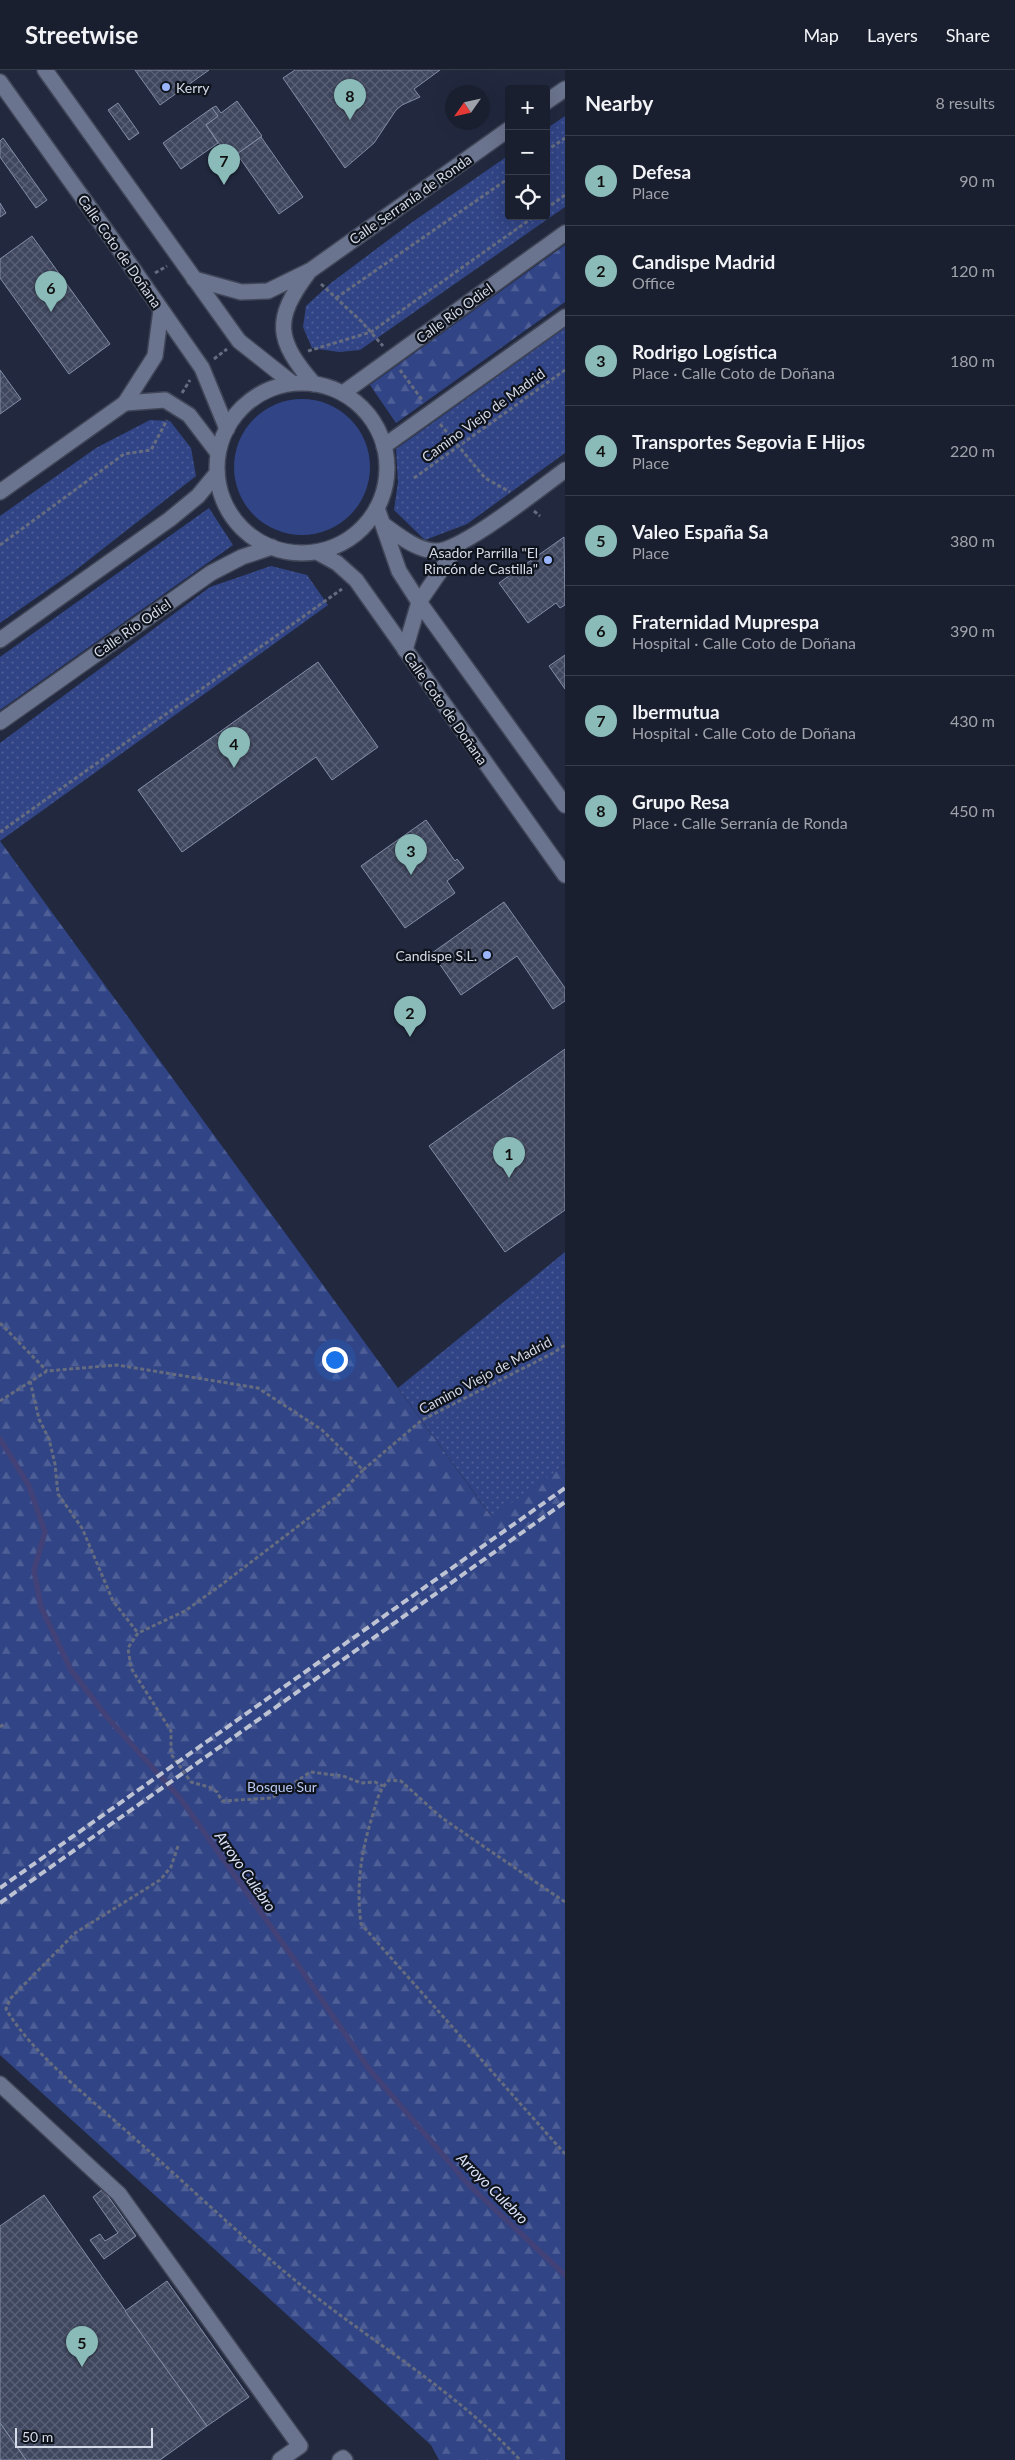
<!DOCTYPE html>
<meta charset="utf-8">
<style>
:root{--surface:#1a1f2f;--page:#232737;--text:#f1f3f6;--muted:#9fa2aa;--line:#383d4b;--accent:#8bbbb9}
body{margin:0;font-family:Lato,sans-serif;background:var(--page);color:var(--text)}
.controls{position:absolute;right:15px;top:15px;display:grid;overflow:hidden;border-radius:5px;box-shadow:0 5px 20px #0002}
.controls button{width:45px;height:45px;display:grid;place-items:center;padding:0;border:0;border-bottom:1px solid var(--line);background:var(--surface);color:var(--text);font:25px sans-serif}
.compass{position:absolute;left:445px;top:15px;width:45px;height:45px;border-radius:50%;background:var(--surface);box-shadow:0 5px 20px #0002;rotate:236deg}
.scale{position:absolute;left:15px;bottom:12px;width:138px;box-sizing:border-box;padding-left:5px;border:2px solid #d5dbe9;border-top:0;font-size:14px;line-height:18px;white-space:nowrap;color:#d5dbe9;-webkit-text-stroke:4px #0f131c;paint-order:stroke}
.you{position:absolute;left:334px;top:1289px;width:18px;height:18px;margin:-12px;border:4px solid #fff;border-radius:50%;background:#1a73e8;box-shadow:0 0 0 8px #1a73e833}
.badge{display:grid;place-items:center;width:32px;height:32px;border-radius:50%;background:var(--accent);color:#111;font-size:16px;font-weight:700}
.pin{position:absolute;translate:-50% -41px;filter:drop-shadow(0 1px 2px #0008)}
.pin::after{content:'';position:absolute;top:26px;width:18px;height:15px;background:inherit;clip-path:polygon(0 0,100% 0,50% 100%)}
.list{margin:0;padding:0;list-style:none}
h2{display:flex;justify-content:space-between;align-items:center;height:65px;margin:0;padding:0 20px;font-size:21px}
h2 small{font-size:16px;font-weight:400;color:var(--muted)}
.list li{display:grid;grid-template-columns:32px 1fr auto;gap:15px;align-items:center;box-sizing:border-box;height:90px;padding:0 20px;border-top:1px solid var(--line)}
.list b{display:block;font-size:19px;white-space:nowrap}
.list p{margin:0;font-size:16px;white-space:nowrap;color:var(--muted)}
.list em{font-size:16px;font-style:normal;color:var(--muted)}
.icon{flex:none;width:28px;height:28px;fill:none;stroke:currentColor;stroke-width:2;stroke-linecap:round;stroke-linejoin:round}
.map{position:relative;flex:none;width:565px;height:2390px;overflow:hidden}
header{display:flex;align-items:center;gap:30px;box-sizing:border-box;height:70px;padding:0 25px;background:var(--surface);border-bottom:1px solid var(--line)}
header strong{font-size:24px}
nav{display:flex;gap:28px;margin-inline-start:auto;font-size:18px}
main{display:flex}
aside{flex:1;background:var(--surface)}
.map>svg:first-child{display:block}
.forest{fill:url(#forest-firs)}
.park{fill:url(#park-dots)}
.garden{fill:#314485}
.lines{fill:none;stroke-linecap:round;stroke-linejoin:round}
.stream{stroke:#434278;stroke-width:5.5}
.building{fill:url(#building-cross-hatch);stroke:#838da7}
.minor-casing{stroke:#404658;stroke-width:18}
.path{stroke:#656c7f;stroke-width:3;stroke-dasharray:4 2.5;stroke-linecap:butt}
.minor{stroke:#6b748e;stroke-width:15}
.rail{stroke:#bdc3d2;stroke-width:4;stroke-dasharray:8 4;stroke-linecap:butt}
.poi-dot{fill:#9bb5fd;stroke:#0f131c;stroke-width:2}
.labels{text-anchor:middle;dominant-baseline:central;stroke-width:4.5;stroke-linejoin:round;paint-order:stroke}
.poi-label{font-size:14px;fill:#d5dbe9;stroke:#0f131c;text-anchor:end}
.street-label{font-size:14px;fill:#d5dbe9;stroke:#0f131c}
.park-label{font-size:14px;fill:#b9c9f3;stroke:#0f131c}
.water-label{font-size:15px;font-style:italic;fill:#dbe3f9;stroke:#0f131c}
</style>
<header>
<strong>Streetwise</strong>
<nav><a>Map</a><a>Layers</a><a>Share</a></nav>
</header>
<main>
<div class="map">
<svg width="565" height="2390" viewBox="0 0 565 2390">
<defs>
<pattern id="forest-firs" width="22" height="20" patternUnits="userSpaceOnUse" patternTransform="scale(1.25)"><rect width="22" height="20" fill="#314485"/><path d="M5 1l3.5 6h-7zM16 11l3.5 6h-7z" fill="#4e5e96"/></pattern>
<pattern id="park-dots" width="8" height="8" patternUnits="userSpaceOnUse" patternTransform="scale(1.25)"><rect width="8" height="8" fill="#314485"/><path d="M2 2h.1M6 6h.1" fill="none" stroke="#4e5e96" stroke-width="1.8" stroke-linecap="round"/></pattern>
<pattern id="building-cross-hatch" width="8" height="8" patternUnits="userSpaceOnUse" patternTransform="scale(1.25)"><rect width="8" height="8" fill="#3f475f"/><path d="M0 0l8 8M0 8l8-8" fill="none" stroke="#5a6176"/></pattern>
</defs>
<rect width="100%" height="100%" fill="#22293f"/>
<g class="forest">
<path d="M565,175V232L396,353L370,315Z"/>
<path d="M0,771L491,1446L565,1395V2390H439L431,2375L0,1985Z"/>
</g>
<g class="park">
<path d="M565,46V137L360,280L339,282L312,278L303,257L306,236L331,213L411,153L509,85V146H546V59Z"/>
<path d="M565,258V383L467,454L425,470L394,440L398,412L396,379Z"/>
<path d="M150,350L170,351L191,378L196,406L72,503L0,553V446L96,378Z"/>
<path d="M209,438L233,475L0,640V587Z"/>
<path d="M271,496L307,505L328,535L0,771V673L210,517Z"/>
<path d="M565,1182V1395L492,1447L398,1318Z"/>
</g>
<circle class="garden" cx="302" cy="397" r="68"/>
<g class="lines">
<path class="stream" d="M0,1369L29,1416L45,1462L34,1500L41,1537L71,1600L107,1647L180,1728L296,1892L369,1999L468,2114L565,2205"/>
</g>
<g class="building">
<path d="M135,0H209L160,35Z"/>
<path d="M295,0H440L414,19L420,27L402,35L396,40L374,73L345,98L283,8Z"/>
<path d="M237,31L262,66L230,89L206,55L218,46L212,38L216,36L221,43Z"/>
<path d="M118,33L139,63L129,70L108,40Z"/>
<path d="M212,38L218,46L206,55L218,73L181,99L163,73Z"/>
<path d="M261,67L303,127L279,144L237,84Z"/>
<path d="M3,68L47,130L36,138L0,87V71Z"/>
<path d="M0,133L6,143L0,147Z"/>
<path d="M32,166L110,274L69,304L0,208V189Z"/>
<path d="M0,300L21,329L0,344Z"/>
<path d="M564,467L565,535L560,538L556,533L528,553L499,513Z"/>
<path d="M565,585V619L549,596Z"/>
<path d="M318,592L378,677L332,710L316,687L182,782L138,720Z"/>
<path d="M426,750L455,791L457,789L464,798L447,811L455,823L405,858L361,796Z"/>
<path d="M504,832L565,918V931L553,939L517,886L461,925L432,883Z"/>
<path d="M565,979V1140L505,1182L429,1076Z"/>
<path d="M103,2119L136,2166L104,2189L90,2170L100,2164L105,2171L118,2163L93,2127Z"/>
<path d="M44,2125L207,2356L160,2390H26L0,2353V2156Z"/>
<path d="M167,2211L249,2327L207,2356L125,2241Z"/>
<path d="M0,2353L26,2390H0Z"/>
</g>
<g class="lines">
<defs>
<g id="minor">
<path d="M45,0L239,271L292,313"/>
<path d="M0,12L117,176L202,298L227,359"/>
<path d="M546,32L565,19"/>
<path d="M308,203C273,250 276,270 314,314"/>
<path d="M194,209L241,222L268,221L311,200L509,59"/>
<circle cx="302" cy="398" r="85"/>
<path d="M343,323L565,163"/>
<path d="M125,333L165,330L189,345L218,383"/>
<path d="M384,376L565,247"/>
<path d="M0,422L125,333L155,286L161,240"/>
<path d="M377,438L399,501L419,532L565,735"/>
<path d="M384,455C398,465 416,480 435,481C461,482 540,418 565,400"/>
<path d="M317,482L337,493L356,510L565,805"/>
<path d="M0,570L170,449L198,426L217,403"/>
<path d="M405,580L419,532L459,474"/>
<path d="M0,652L211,503L242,487L272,477"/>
<path d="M0,2014L119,2124L300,2376L280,2390"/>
<path d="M340,2390L343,2388L345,2390"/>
</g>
</defs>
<use href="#minor" class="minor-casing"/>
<g class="path">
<path d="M546,81L565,68"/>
<path d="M546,139L565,125"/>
<path d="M155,203L167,196"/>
<path d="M321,214L362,252L383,276"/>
<path d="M336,228L509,108"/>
<path d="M308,281L371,262L535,146"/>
<path d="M214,289L227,279"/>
<path d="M400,300L423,331"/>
<path d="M182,323L190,310"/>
<path d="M440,354L485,408L510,422"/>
<path d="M414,408L565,300"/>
<path d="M534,441L540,446"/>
<path d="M0,475L124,384L151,380L167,350"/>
<path d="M0,762L342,519"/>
<path d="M0,1253L47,1301"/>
<path d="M30,1311L39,1349L49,1369L55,1394L58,1424L82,1458L113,1531L138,1563"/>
<path d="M0,1331L47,1301L117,1295L258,1318L322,1360L363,1400L422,1350L553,1283L565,1275"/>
<path d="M363,1400L339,1425L221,1515L185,1541L138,1563L128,1578L131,1598L171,1661V1684L191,1712L209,1717L217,1722L222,1731L272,1728L310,1702L343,1706L361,1713L375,1712L383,1716"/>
<path d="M0,1657L5,1653"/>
<path d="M178,1776L171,1797L160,1810L75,1863L10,1929L6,1939C33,1984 84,2023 124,2059C180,2108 234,2160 291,2207C366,2269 453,2318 520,2390"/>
<path d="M565,1832L442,1748L401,1711L389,1710C379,1720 377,1730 373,1744C361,1781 356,1816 361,1854L565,2084"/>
</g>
<use href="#minor" class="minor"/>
<g class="rail">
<path d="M0,1818L565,1418"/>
<path d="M0,1833L565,1432"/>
</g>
</g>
<g class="poi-dot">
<circle cx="166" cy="17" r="5"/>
<circle cx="548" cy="490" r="5"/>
<circle cx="487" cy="885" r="5"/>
</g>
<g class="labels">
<g class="poi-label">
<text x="176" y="17" text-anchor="start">Kerry</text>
<text x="538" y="482">Asador Parrilla "El<tspan x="538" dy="16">Rincón de Castilla"</tspan></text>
<text x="477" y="885">Candispe S.L.</text>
</g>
<g class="street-label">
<text transform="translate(410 129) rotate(-35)">Calle Serranía de Ronda</text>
<text transform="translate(120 181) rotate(55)">Calle Coto de Doñana</text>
<text transform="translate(454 243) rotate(-36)">Calle Río Odiel</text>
<text transform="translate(483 345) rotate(-36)">Camino Viejo de Madrid</text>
<text transform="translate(132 558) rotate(-35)">Calle Río Odiel</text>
<text transform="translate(446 638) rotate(55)">Calle Coto de Doñana</text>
<text transform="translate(485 1305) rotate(-28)">Camino Viejo de Madrid</text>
</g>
<g class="park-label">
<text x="282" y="1716">Bosque Sur</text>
</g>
<g class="water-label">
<text transform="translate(246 1801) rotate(55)">Arroyo Culebro</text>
<text transform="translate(493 2118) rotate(45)">Arroyo Culebro</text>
</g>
</g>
</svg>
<div class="controls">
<button>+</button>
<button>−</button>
<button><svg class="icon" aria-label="locate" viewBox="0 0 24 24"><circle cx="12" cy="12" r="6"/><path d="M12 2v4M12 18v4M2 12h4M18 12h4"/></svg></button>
</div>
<svg class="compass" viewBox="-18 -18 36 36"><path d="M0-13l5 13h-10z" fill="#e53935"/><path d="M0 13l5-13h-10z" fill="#9fa2aa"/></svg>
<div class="scale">50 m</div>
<div class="you"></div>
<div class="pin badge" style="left:509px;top:1108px">1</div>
<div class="pin badge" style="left:410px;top:967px">2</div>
<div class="pin badge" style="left:411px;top:805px">3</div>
<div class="pin badge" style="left:234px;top:698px">4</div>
<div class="pin badge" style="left:82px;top:2297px">5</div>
<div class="pin badge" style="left:51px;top:242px">6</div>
<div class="pin badge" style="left:224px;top:115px">7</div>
<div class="pin badge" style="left:350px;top:50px">8</div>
</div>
<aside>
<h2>Nearby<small>8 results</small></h2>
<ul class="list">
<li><span class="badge">1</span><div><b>Defesa</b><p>Place</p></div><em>90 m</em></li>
<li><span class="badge">2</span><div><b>Candispe Madrid</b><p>Office</p></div><em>120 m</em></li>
<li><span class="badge">3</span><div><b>Rodrigo Logística</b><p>Place · Calle Coto de Doñana</p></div><em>180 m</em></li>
<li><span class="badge">4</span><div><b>Transportes Segovia E Hijos</b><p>Place</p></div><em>220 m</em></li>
<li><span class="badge">5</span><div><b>Valeo España Sa</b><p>Place</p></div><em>380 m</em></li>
<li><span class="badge">6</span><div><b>Fraternidad Muprespa</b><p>Hospital · Calle Coto de Doñana</p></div><em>390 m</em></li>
<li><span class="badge">7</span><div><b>Ibermutua</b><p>Hospital · Calle Coto de Doñana</p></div><em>430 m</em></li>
<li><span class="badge">8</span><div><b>Grupo Resa</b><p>Place · Calle Serranía de Ronda</p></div><em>450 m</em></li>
</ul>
</aside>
</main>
